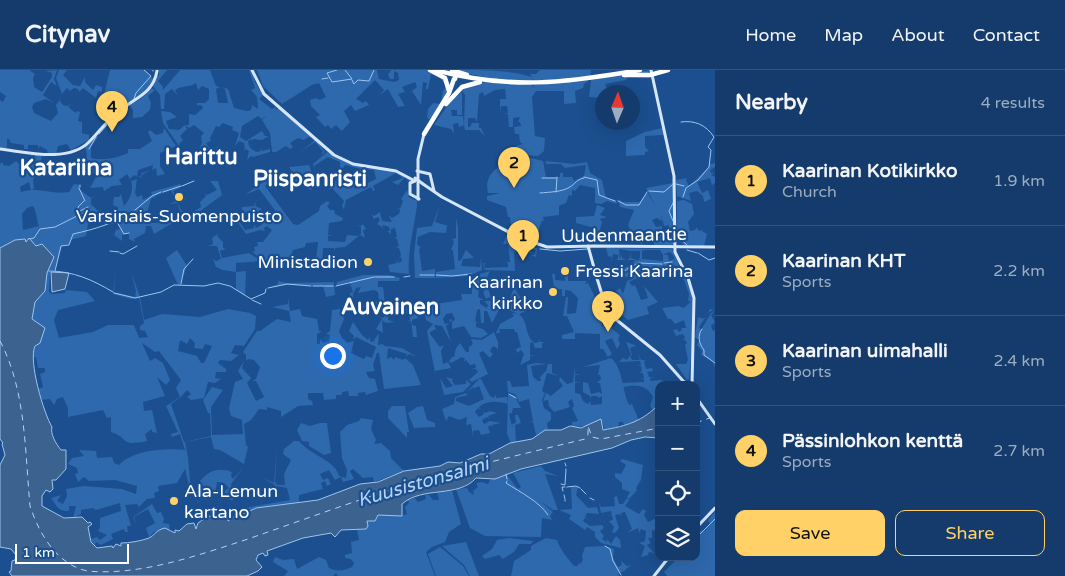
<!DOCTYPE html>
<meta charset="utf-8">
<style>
:root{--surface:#143b6b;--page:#1d4271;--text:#f1f3f6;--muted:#9dadc1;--line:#33557e;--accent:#ffd166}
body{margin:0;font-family:"Varela Round",sans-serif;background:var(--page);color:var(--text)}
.controls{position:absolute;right:15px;bottom:15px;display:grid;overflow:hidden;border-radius:10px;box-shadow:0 5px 20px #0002}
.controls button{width:45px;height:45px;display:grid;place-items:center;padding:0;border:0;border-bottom:1px solid var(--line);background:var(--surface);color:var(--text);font:25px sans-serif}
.compass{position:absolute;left:595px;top:15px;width:45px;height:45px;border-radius:50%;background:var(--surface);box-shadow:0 5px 20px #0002;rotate:2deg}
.scale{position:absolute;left:15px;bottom:12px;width:114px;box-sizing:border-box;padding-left:5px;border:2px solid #fff;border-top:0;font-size:14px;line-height:18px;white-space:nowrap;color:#fff;-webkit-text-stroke:4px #1b4f8f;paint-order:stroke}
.you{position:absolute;left:332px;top:285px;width:18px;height:18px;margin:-12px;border:4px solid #fff;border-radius:50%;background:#1a73e8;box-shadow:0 0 0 8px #1a73e833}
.badge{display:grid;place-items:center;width:32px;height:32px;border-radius:50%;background:var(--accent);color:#111;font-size:16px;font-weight:700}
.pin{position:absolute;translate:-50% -41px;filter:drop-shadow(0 1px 2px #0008)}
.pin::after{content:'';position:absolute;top:26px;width:18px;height:15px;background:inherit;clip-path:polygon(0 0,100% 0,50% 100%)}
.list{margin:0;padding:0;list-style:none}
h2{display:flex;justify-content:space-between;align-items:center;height:65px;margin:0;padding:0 20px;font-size:21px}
h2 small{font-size:16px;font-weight:400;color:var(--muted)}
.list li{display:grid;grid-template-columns:32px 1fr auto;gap:15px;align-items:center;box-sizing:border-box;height:90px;padding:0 20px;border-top:1px solid var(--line)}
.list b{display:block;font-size:19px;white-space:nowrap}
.list p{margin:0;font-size:16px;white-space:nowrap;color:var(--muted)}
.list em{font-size:16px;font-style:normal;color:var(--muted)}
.actions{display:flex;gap:10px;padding:15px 20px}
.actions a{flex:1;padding:11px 0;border:1px solid var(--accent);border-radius:10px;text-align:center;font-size:18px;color:var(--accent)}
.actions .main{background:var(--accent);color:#111}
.icon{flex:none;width:28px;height:28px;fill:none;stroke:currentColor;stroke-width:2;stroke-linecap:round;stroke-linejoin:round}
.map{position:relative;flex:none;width:715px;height:506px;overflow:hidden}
header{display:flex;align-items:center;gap:30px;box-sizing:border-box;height:70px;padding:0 25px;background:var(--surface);border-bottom:1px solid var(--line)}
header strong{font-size:24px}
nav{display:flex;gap:28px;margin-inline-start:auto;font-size:18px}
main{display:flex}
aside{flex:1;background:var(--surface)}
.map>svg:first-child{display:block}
.green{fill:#2e69ad;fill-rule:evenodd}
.water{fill:#3c6290;stroke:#9cc4f0}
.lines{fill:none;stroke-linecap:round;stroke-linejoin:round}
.stream{stroke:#9cc4f0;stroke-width:1}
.ferry{stroke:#b5d3f5;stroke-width:1;stroke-dasharray:6 5;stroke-linecap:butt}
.secondary{stroke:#d6e6fa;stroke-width:3}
.motorway{stroke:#fff;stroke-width:4.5}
.secondary-bridge{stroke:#d6e6fa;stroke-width:3}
.motorway-bridge{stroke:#fff;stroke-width:4.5}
.poi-dot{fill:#ffd166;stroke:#1b4f8f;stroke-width:2}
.labels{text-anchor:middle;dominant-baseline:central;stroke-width:4.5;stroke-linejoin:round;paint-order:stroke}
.poi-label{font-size:18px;fill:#fff;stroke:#1b4f8f;text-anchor:end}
.street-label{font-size:18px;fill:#fff;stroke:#1b4f8f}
.water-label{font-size:19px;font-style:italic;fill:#b5d3f5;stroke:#1b4f8f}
.district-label{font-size:22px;font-weight:bold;fill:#fff;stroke:#1b4f8f}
</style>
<header>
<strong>Citynav</strong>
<nav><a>Home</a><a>Map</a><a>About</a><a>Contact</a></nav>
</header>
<main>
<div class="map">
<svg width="715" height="506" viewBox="0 0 715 506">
<rect width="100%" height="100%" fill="#1b4f8f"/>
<g class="green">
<path d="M0,0H29L35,4L33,8L34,17L42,22L52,7V3L46,1L57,0L54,9L57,16L51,12L43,25L54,33L46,29L34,33L32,37L34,43L51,51L58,43L56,35L62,27L59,30L63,35L67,36L71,34L68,37L76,43L77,41L80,42L78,51L82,52V63L89,65V70L71,80L67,74L58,76L56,84H48L47,80L40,76L38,79V75H28V79H24V75L11,73L9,69H7V78L0,79V30L3,32L6,26L0,22Z"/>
<path d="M59,0H67L63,5L73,15L80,16L85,7V12L93,20L96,15L102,17V22L98,21L96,28L83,18L79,22L78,19L74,18L70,21L67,18L62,24L56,8Z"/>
<path d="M110,0H145L153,9L147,21L108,50L100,41Z"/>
<path d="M159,0H167L158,11L163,17V20L180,0H210L216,16L220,17L216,19L218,33H228L225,19L221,17L228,19L234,38L247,41L251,40L252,35L258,39L257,27L251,20L255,18L249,0H252L255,12L263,25L259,29L272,39L276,37V40L268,45L279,38L317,71L325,82L321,85L323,81L315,72L299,83L314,71L311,67L308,68L309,66L304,70L298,68L290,73L293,77L290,79L286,76L276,82H272L270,63L262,50L267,45L262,49L258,46L242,56L240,67L246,71L262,61L265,66H269L262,70L253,69L252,71L251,69L248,71L249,76L253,74L249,77L256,82L261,81L262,77V81L270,79V82L253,87L251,86L247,90L249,81L246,79L243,81L245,78L244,73L239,71L235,76L239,63L232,60L233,57L223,53L219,57L216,56L210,68L211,71L206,73L212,82L207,85L200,78L202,72L201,66L204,63L194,55L189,58L185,55H189V44L195,45L203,38L201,35H197V33H205L209,29V19L202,16L198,20L196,13C189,18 182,15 175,20L178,26L172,19L165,24L164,39H161L160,25L153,16L157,5L159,6Z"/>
<path d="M257,0H377L379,9L394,12L399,10L398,3L394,1V9H390L388,5L391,0H428L445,9C454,23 440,38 431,50L427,48L428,39L433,33L441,34L443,21L446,16L440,8L431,4L428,19H426L427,13L423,12L421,35L412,21L417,17L415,12L402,17L405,22L398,24L405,36L398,37L388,19L378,26L384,20L375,10L356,29L363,33L366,31L369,35L355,41L351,35L344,41L350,52L342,61L336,55L331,59L328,55L325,57L316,47L320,45L311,36L310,30L316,28L320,30L326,27L319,13L312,15L282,34L263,16Z"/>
<path d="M459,0C480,0 513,0 532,7L533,11L495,9L458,2Z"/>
<path d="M540,0H591L590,6L534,11L530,4H536Z"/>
<path d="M650,0L649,8L628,7L626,10L605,14L608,21L613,22H602V28L589,27L591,10Z"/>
<path d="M589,10L584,14L583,18L575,21L576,33L564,34V21H536L532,27L535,66L545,68L544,81L538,86L517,85L516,76L523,74L520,72L519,64H515L514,57L521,56L520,52H518L520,47L513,48V57H509L508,44H504L508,43L507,36H501L500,43V29H506L505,19L495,20L484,26L483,22L479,24L478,37H475H478L477,52L475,48H468V57H470L472,53H479V58H481L485,66L479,60H465L464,55L459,57L458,53L453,54L454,64L451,59L434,55L452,29L462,22V45H457V40H451L452,46H463L464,55L465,25L461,19L485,12L532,15L533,18L534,15Z"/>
<path d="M151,18L155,20L148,26L151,33L150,40L142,47L133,48V40L129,35L145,27L139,30Z"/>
<path d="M161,41L170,42L177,47L166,51L169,59L179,60L185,55L187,59L180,66L183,70L179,74L182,82L190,87L192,86L191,89H186V93L177,73L163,53Z"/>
<path d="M164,58L176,76L160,83V96L165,104L157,106L156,98L152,100L153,95L138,100L137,106L141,107L142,103L151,100L143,104L141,108L134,105L130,109L127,104L119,110L122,115L112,116L104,121L103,117L90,118L97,105L89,101L91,97L90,95L92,93L88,91L84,98L87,85L85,76L96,65L98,67L91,77V88C101,91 118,88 128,83V79H140L152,71L148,62L150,60L156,65L163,63Z"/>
<path d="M662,58L665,72L663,65L645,66V77L649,81L645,82V85L626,86V71L645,62Z"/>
<path d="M327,82L344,91L389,99L414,110L409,112V109V112L405,107L398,115L392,112L403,108L396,103L373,116L375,120L373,121L371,117L346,130L344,139L342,136L344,131L333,119H329L336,111L334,101L348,106L350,103L354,106V113H361L354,116L355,119L376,109L374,100L364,99L353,105L361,99L345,95L340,103V92L328,87L314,96L315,102L313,94Z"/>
<path d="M31,83L42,86L39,99L33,110L34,119L31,120L29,112L20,117L21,122C39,116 50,125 69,122L74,114L80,115L79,119L91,128L96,125L91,129V134L99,142L101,138L100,142C107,146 112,142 119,138L113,135L114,127H119L121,124L124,136C130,130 134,119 131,111L137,109L135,123L137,127L142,125L143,130L152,125L151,122L180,114L181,117L173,121L175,125L180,122L182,129L186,128L181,133L177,132L181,140L188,145L201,137L200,132L206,126L205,123L207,125L217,120L210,111H218L222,125L195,145L169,155L154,164L151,156H146L145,163L134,169L135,172L129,169V163L122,165V171L114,165L116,160L120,159L117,153L105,155L101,149L88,154L86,166L70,170V174L62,176L55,200L50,201L49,222L52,224L65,223L66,220L87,222L95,231L58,240L54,250L59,268L93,262L108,255H134L139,268L148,267L145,261L140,260V256L144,253L139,228L131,229L113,224L115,201L114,222L135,227L136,221L131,202L140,227L144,250L162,244L200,247L228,239L250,243L256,246L255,259L244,276L235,275L231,283L239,285L231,291L220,290L218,293L226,299V302H216L215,308L221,309L215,313L208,312L204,328L191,330L187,327L191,324L187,320L181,327L171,334L184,372L211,366L210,343H208L203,330L212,317L223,320L211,337L212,365L243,364L242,350L231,346L229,338L235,312L243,309L238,301L244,291L242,298L251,308L247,313L256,331L264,327L256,311H252L256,309L260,297L254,290L248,289L246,291V285L243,282L257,261H260L277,249L291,252L289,241L272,237L288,234V227L290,241L300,239L302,246L317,249L319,261H322L317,264V274H320V269L323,273L329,271L330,265L326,264L330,261L332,240L340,239L344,249L339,261L342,268L347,273L354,271L351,283L364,289L366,286L372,288L376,277L356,267L353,270L354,266L349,261L353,252L362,265L368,270L370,267V271L373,272L379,263L378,275L383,274L384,276L402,278L417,287L409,284L406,287L407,284L388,278L387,289L391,287L394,290L395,287L403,290L405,288L413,295L421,315L384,319L379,283H377L373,295L375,301L366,302L369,308L375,309L378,321L366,325L365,322L358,323V326H349L348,321L342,322V325H336V329L324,330L323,323H308V329L312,331L313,335L298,336L281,347V341L267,337V340L259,339L251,350L244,354L246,375L248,377L244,394L220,380L214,379L211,367L185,372L188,387L191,422L205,419L200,411C209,400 219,397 232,402L231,406L233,409L243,398L231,414L233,430L224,429L222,422L229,418L224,413L217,412L215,425L207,427L204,420L191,424L185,399L177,413L158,416L159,421L154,423L155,428L147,429L139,437L137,434L125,435L131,456H127L128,462H125L124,459L111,464L113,469L101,475L96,472L94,476L91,469L97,467L100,470L107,465L98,461L100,458V448L121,441L120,433L96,440L93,438L81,440V444L73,448L76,436H69V441C57,441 58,437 51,428L61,425L57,431L63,434L67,426L66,419L84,416L122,419L136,424L137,416L115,410L89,411L84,407L78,412L75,404L78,403L77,398L68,394L72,388L84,386L79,380L96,381L97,388L112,387L114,393L119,395C133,380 165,378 185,380L180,364L172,367L171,364L178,362L166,336L180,327L176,318L181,310L159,281L155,282L142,273L150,291L155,288L163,293L170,310L166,315L157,307L165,326L143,332L144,341L152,340L157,363L152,362V359L145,364L147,371C119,377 130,368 111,362V347L107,348L103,340L68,347V338L63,327L57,329L54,335L50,329L42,330L38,319L43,317L40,304L45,302V298H38L36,287L33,288C31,277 39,276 42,268L29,261L0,205V94L3,92V95L9,96L16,91L22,97C29,99 33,96 36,89L34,85L31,86ZM171,120L176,131L170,134L177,133L180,141L178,149L168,153L165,148V152L152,153V148L146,147L151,129L154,127L156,129L155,126ZM33,136C37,142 36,149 39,156L23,160L22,144L27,138ZM190,268L195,273L194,278L203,279L205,274L212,276L204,293H201L197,286L178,281L180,270L187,274Z"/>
<path d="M527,87L543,91L546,107H560V103H563V107H572L574,111L584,106L586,95L565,98L561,94H546V91L574,94L587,92L590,103L602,110L606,128L616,130L617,134L607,131L601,134L595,133V118L580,115L575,121L572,120V126L569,125L566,133L559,136V145L543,147L544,152L542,150L535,171C520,165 511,165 510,147H508L506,137L487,130V126L500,123H488C482,99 509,90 527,87Z"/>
<path d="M711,88L710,94L715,93V97L710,100L711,103H714L711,105L715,107V113L712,115L710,108L697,112L702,123L708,120L711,129L704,132L703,126L697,121L689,123L691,131L677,126L676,110L687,108L686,110L689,116L709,97Z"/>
<path d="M309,95L317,116L310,120L306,115L293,116L292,113L297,109L289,97Z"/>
<path d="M270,107L272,110L265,116L293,154L298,155L319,141L320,136L327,131L330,133L327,136L330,140H334L335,144L343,148L342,151L329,153L328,165H333L328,166V171L345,172L347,165L358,166L361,164V157L356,155L361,156L363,154L366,159L363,160L365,168L360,165L345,177L335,178V182L334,178H323L322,197L316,191L318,172L306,173L305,177L293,180L291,186L286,189L285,195L277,196L275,191H265L252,182L255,181L254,177L258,176L257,172H263L272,160L267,156L264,158L265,161L260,160L246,164L237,151L231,139L245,160L254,158V154L256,158L263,154L259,149L253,151L242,139V137L254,136L257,129L255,136L262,139L259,141L261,145L268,140L270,149L280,147L259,119L245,125Z"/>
<path d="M673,113L674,161L664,160L668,159L669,155L664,156L661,144L662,151L657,148L652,150L656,157L662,156V161L656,162H673V175H654L653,162L639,164H641L642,175L634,166L638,165H633L628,155L634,140L620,137L618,129L623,132H640L647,122L657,139L646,118Z"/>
<path d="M407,120L409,127L417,131V136C414,159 407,181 409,204L390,202L388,195L397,193L396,188L398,193L402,191L401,187L399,188L401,185L399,178L396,177L399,176L397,169L394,168L397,167L395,158L391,159V164L387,161H390L389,157L383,155L382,161V157L377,154L380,150L378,147L374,149L371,144L374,146L380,142L382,151L392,152L388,145L392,148L399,144L400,140L396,137L400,139L403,131L401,129Z"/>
<path d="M684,130L692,134L694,144L688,152L690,161L695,160L697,157L698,160L701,161L703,157L702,161L707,164L704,176L684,175L677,168V131Z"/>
<path d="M440,135L435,152L452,157L447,156L446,163L430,162L418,167L417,174L421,178L419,179L422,201L435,199V208H415L414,184L417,158L432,156Z"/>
<path d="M597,135L605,138L600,145L607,147L600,149L602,152L598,167L593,165L594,158L576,153V147L594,146Z"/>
<path d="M456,148L458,158V191L461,190L466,180L474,188L463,189L461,196L480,197L481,187L482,200L468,206L436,208V202L455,199L453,180H451L454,172L452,169L456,168Z"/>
<path d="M219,163L217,166L223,172V178L226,179L220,181L222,188L249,183L261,191L236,193V202L246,201L245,226L236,220V202L223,200L216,197L213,189L216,191L221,189L217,176H208L213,174L212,168Z"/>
<path d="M506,166L526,176L537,178L536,187L531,185H535L536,180L528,177L532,183L514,182L515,201L485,200L483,195L484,193H486L484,195L485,198L508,197V193L505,192H510L508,174H503Z"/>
<path d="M606,178L672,179L679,194L677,197L674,195L673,197H657L665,198L661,201H642L641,207L637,205V200L645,198L622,202L621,200L634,193V191L643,189L663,191V185H668L669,191L674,189V193C675,189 674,184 669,182L663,185L660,180H645L642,181V189H638L640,188V181H630L631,188L637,190H627L630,188V181L619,179L620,189L622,184V188L626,190H617L619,185L613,184L612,190L611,191L612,187L608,186Z"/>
<path d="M177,180L187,196L180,215H178L166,188Z"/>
<path d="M490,201L486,209L491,229L489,227L486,229L483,222L485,221L479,218L478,227L484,230H480V234L487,238L488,235L484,231C493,231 499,230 504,240H499L492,253L487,241H484V253H481L480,239L477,240L475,251L478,253H476V257L483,259L488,264L481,268L471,267L464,256L452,259V252H451L449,250L451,249L452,252L455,249L452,243L446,244L443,249L445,254L450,253L446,256L451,272L442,256L434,255L436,259L430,262V264L440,277L444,275L441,281L443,294L448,292L451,298L435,301L436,308L427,261L433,254L426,250L424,241L434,232L435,234L462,230L461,222L462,224H472L471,209L468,208Z"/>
<path d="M634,201L637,208L629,212L632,216L635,215L641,230L648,228L644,216L658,232L647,237L649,244L628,250L617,241L613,243L614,231H607L609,234L607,235L604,230H613V224H619L616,221L620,218L623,224L627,211L632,209L631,206L625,207V203Z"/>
<path d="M552,204H555V210L565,211V206H568V211H587L585,214L588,213L597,231L595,241L602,245V257L605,255L604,258H609V255L611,258L612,250L608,248L611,245L617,252L612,255V259L620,265L618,269L620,274L617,279L612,268L605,271L612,284L608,287L603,279H600V264L575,263V269H562V265L574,262L567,246H563L566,227H568L567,244L576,243L578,228L571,221L565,220V226H562V219H548L554,217Z"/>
<path d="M682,204C703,227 691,280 689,309L687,310L676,294H686L688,290L685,275L687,273L685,270H683L685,268L683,264L676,266L673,260L677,259L679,262L682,260L681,258H686L684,250L675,254L671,249H668L662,238L678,236L684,238L691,231H688L689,224Z"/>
<path d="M363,205H389L400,208L399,211H378V217H383L385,234L410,231L416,237L418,248L412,250V255L416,256L417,267H413L411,251L407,252L410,250L409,243H388V250L395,252L386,253L382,250L383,263L376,259L382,249L379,247L383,248L387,241L377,235H368L367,238L370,242L362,236L379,231L378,222L374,220L358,223L361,217L356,218L353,224V232H350V223L353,222L351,216H348L351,215L349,212L336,216L337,212Z"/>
<path d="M278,211L287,213L334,212L335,225L326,227L323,216L287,215L268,218L278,214Z"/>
<path d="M515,213L516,221L523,232L526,233V241L519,244C529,252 524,266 535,273L539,272V268L540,272H546L542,273V278H535L533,272L530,273V285L535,286H530V290L520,295L524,284L521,280L517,283L516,279L521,277L517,262H515L514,259H499L500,263H496L500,254L514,246L512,243L518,244L507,239Z"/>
<path d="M710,239L714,240L709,242L699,257L701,260L711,243L715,241L711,245L715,252L711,256L713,261L715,260V298L713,292L701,285L702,281L697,275L699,270L695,267L698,247L705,249Z"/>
<path d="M494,262L498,272V279L493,276L490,281L493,284L490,288L483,281L479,283L488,304L472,312L469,310L478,302L476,299H471L476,298L475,294L470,295L466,290L463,292L465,289L462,287L451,293L449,291L452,287H454L456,278L460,273L466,282H469V277L473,274L471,269L482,270Z"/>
<path d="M626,272L635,275L638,282L635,276L630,278L632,285L630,286L632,290H640L638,283L641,290H646L644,291L646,299L652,298L653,301L647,302L649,307H654L650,308L651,311L660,310L682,315H659V338L653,341L650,336L653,327C646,314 635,315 623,317L622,313L644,312V309L640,310L644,308L643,303H639L642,301L641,296H637L641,295L640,291L619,292L623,288L627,290L631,284Z"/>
<path d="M611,288C623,298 622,320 629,335L632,334L639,351L624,356L623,352H619L618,357L605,360L601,349L586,356L572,357V352L578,351L572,338L574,336L572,329L568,332L570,337L554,342L549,336L548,330L543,331L546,323L551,326L563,316L559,310L560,307L567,314L573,312L575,296V304H581L575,305V312L581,313H575V323L580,324L583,331L588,334L590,331L591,335L602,334V326L598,328V326H591V330L590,326L583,322V312L588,313L591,324L599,322L602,324L600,313H597L601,309L600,305H598L600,295L583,297Z"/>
<path d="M536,293L547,294L531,296L533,307L538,311H541L540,307L546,301L548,294H552V303L559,306L547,303L542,321L545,323L542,330L544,338L551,343V350L547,353L548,359L536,365L533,352L529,353L533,351L529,329L519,332L515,324L508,322L507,311H510L512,317L529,316L527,295Z"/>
<path d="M446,307L453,309L452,311L455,315L466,314V310L471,314L463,322L444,325L440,308L446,318L453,316Z"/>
<path d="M479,309H481L490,326L494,328L496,324V328L507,327L508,334C499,331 487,330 479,337L481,340L478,338L475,342L479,347L484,344L483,341L485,343L490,341L497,343L488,346L489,349L487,347L482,350L484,354L490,351L501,353L492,355L493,358L491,355L488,357L490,363L481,365L479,360L473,361V367L471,354L466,355L467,347L459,350L449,346L446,351L442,339L454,334L455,327L466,323L468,325L456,328V331L469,336L484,329L479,316L475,318L476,321L474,317L467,322Z"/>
<path d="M508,324L514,325L521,338H513L512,343L509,344L513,360L512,354L516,353L515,345H518L521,353L515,355L516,373H511L507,364Z"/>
<path d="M392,336H405L409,362H407V368L388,348V341Z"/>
<path d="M423,336L427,350L435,353V357L414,358L408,343L417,337Z"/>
<path d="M361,348L373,350L371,359L376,370L374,374L381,373L390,381L391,388L404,401L374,412L373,407L363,408L353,399L350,401L354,409L343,412L341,407L335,410L329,400L320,404L323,410L328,408L331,414L327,416L325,411L321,413L323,419L299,425V433L256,438L242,443L239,439L290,430L287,418L277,416L275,423V415L261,407L274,413L277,378L275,412L277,415H285L284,404L291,390L283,384L284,379L294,371H299C310,385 335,390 339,406L346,408L347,400L342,388L340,362L347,355L359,351Z"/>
<path d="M301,353L310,356L320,353H327L331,383L324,385L309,376V372L302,371L297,360Z"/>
<path d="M622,389L643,395L641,410L636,418L637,420L629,429L627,427L630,422L622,419V413L615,407V403L621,404L626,395L620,391Z"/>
<path d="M541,396L545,401L558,406L545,404L558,440H553L539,430L553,442L550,446L552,450L542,448L541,467L485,466L470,458L456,419L467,418L469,422L474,425L473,421L478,417L476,413L482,412L488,414L490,410L506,404L518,419L521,417L513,403Z"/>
<path d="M571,416L578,417L576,425L588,438L597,437L599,444L587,443L585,447L589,450L585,448L583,451L590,456L602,455L604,458L600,461L604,466L602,469L607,472V469L611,474L616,466L620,470L621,478L601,473L595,467V462L587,457L585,460L569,449L571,445L559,440L572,439Z"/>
<path d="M452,420L461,454L449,462L445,472L432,477L426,482L435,506H338L336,503L333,506H284L288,501L273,492L275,487L283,490L294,489L297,499L319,487L326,490L329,498C339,502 343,501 352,497L354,493L351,489L345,488V485L352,483L351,472L359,470L357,460L366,459L367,450H375L378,445H404L407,444L405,437L409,433L408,430L415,428L418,432L426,429L425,425H429L433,430H439L437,422Z"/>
<path d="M617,426L619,434H623L627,428L629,430L625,436L639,444L643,439L646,441L644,445L648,452L659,447L658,461L652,460V468H648L651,473L647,475L654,483L649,482L648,485L641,487L645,476L639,473L645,471L646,461L641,459L639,463L638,458L627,463L632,459L625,442L621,443L622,447L620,444L615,445L619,458L615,463L612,462L614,457L609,451L613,450L612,445L608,446L612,444L611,441L601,443L599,433L601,437L615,436L614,427Z"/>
<path d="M152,434L157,443L161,442L164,449L163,453L169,454L170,459L154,462L149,467L146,458L155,453L148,439L134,447L136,455L133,447Z"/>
<path d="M715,442V506H667L664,502L679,487H696V462L705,460L710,454L708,450Z"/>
<path d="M509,468L533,471L531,474H519L514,482L503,489L499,485L485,489L482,486L492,479L497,470Z"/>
<path d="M546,468L557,470C559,478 569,490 574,496H578V493L580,494L583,490L582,486L585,477L605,476L614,479L613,488L618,497L622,495L621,491L627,496L631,495L624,501L625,503L623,501L618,504L619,506H511L514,491L531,480V476Z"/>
<path d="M466,472L479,506H470L464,495L442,476Z"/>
<path d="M440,477L463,496L469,506C456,506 447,506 436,506L428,484Z"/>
</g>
<g class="water">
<path d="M29,168L36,176L42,174L54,187L47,203L45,221L35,232L32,249L45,258L40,273L35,276C28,291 44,344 52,357C50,364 56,374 61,380H66V399L56,410H52L53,419L50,422L46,420L42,426V436L64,448L82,447L88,453L90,452L92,454L88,457L91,472L97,478L112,476L113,478L116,474L121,476V473C129,473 141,471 149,468C155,465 156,460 165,458L175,463V460L179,461L187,454L194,453L196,459L198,453L208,446L217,447L219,444L229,451V447H237L256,438L318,430L360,414L378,412L404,401L440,396L448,392L460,393L481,384H489L510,373L532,369L545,360H561L570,356L581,358L601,349L603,360C627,356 643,351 659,334V368L645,367L631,370L612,378L521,399L495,409L476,408C459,428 422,416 402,434V446L378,445L375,451H367L368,456L366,459L341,460L335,467L331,463L303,468L267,481L268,485L265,486L263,483L258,485L256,490L262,497L258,501L247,506H12L9,502L11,501L12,491L15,490L16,485L11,479L0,477V395L5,385L2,374L3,373L0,369V178L15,170L25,169L26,172Z"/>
<path d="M51,202L69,203L65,219L52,222Z"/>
</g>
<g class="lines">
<g class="stream">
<path d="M337,0L327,3L332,12L352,9L345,0"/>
<path d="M153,1V0"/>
<path d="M322,9L328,8"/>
<path d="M352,10L354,14L358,10L369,11L374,0"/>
<path d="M134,29L136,23L151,6L144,0"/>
<path d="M681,52C695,50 706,55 714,67L708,77L711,80L709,97L698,110L686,118L683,127"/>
<path d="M99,64L107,55"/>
<path d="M89,79L96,67"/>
<path d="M584,107L597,110L599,125L615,131"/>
<path d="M542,108H556"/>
<path d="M676,114L684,116"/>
<path d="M182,116L194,111"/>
<path d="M80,117V115"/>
<path d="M79,118L85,131"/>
<path d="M649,121L664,122L672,115"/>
<path d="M163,122L181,116"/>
<path d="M556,122L557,107"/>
<path d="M540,123C550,122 562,122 570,117C575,114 577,109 584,108"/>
<path d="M618,131L626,135H639L647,122"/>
<path d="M135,140L152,126L161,122"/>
<path d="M80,141L88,137"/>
<path d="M80,145L89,141L95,144"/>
<path d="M673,151L669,141L673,133"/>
<path d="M117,152L124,164L129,163"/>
<path d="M678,163L679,168L687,175"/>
<path d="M30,169L34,168L40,159L55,157L79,145L78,137L84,131"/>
<path d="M540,179L560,181L587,179"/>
<path d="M687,180L697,183"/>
<path d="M110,181L119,182"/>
<path d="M120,183L123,184L137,176"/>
<path d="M698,183L709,190L715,188"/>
<path d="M664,193L672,192"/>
<path d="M627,199L639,193L662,194"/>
<path d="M49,201C73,201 93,210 113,222"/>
<path d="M55,201L61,176L69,175L73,164C96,159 115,153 134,141"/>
<path d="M621,201L626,200"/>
<path d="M420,205H434"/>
<path d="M436,205L452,206L471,204"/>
<path d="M375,207H394"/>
<path d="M404,207L410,206"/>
<path d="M181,214L184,199L193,189"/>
<path d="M313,216H324"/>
<path d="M325,216H333"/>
<path d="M336,216L374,207"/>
<path d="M268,218L287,214L311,216"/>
<path d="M114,223L135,228L161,222L174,215L204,216L218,213L230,216L251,229L265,223L266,219"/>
<path d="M252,230L261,234"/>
<path d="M702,259C697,265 699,274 704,280V285L715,293"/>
<path d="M509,324L516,328"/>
<path d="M565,393L566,396"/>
<path d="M506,404L507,409"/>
<path d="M507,411L506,413C520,422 540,432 548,445"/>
<path d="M561,414L565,415L566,399"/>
<path d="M567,417L576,416L580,418"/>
<path d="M581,419L586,424"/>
<path d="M563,421L562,417H565"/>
<path d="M564,425L565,429"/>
<path d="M590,428L594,430"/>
<path d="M565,430V431"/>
<path d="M696,468L715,449"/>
<path d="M605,476L610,479L613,491L621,505"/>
</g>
<g class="ferry">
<path d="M0,271C26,320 25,382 30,436C39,463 56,494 87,501C139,506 196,486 245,470C300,451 354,431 409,414C467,397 527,383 585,369L588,365V356L592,367L601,369L659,358"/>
<path d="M696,353L715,346"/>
</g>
<g class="secondary">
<path d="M252,0L264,24L334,85L353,94L396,101L415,111L410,113V124L419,129"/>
<path d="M651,0L674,106L675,182L688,208L694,228L692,315"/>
<path d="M0,79C26,82 68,93 89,72C100,61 109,48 122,39C137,27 153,23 157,1"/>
<path d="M417,101L430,104L434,121"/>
<path d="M423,114L442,127L518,167L547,177L595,176L715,177"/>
<path d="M418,129V89L424,64"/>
<path d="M588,176L596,205"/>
<path d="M596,205L604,231L613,247L660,285L684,312L692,314"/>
<path d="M696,327L715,354"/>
<path d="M696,458L715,438"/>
<path d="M654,506L669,487"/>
</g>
<g class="motorway">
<path d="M430,0L445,8L449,21"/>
<path d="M435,0C511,20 565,13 640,0"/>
<path d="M452,0L467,5"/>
<path d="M624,5H650L668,0"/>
<path d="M446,34L462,17L480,12"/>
<path d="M424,64L449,23L454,9"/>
</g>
<path class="secondary-bridge" d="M415,108L423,114"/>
<path class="motorway-bridge" d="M455,9L457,0"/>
</g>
<g class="poi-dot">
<circle cx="179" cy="127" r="5"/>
<circle cx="368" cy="192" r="5"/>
<circle cx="565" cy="201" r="5"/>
<circle cx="553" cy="222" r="5"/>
<circle cx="174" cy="431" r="5"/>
</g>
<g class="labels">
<g class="poi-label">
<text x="179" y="146" text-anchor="middle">Varsinais-Suomenpuisto</text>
<text x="358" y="192">Ministadion</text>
<text x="575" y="201" text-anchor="start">Fressi Kaarina</text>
<text x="543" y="212">Kaarinan<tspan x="543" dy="21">kirkko</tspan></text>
<text x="184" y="421" text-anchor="start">Ala-Lemun<tspan x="184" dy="21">kartano</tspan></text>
</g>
<g class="street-label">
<text transform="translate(624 165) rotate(-1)">Uudenmaantie</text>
</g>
<g class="water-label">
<text transform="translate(423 412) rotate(-16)">Kuusistonsalmi</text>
</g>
<g class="district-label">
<text x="201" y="87">Harittu</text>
<text x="66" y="98">Katariina</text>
<text x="310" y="109">Piispanristi</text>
<text x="390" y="237">Auvainen</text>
</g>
</g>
</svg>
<div class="controls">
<button>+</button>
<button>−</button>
<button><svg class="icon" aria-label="locate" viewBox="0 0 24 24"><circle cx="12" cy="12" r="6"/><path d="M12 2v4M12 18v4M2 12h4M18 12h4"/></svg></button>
<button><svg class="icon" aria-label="layers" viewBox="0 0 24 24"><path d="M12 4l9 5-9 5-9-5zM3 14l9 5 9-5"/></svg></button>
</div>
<svg class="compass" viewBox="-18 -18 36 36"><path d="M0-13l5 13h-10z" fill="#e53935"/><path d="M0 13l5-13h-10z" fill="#9dadc1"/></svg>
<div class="scale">1 km</div>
<div class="you"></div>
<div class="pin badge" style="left:523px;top:191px">1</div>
<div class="pin badge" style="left:514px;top:118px">2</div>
<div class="pin badge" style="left:608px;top:262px">3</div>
<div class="pin badge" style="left:112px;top:62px">4</div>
</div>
<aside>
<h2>Nearby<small>4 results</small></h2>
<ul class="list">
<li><span class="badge">1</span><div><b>Kaarinan Kotikirkko</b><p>Church</p></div><em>1.9 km</em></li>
<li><span class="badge">2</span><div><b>Kaarinan KHT</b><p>Sports</p></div><em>2.2 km</em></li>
<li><span class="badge">3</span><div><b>Kaarinan uimahalli</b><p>Sports</p></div><em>2.4 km</em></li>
<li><span class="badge">4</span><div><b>Pässinlohkon kenttä</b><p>Sports</p></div><em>2.7 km</em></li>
</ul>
<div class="actions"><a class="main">Save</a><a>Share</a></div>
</aside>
</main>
